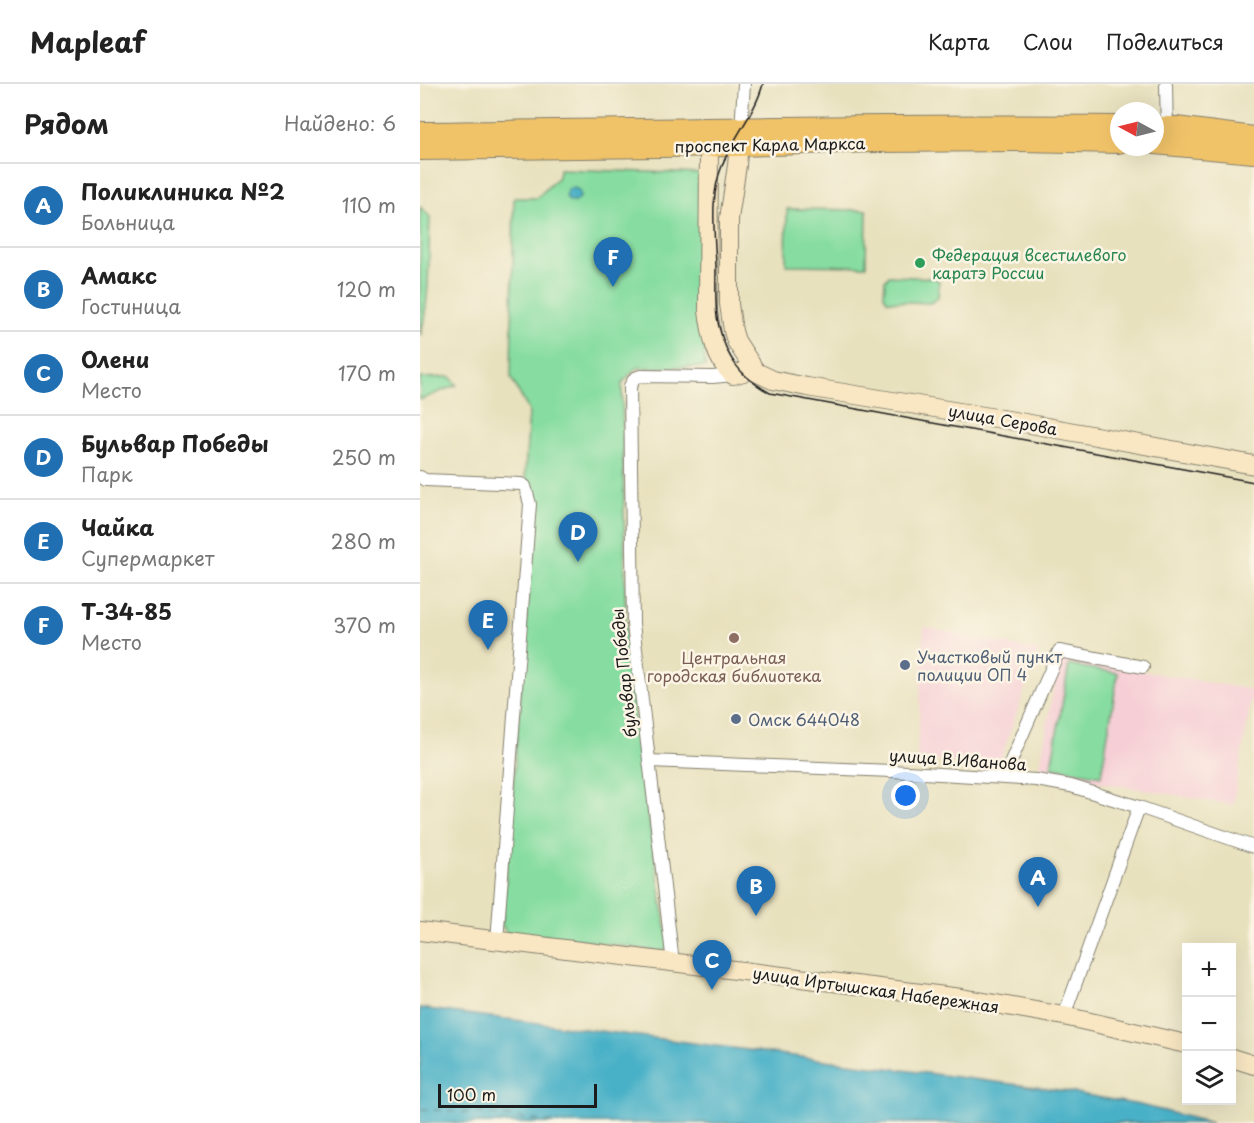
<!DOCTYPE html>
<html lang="ru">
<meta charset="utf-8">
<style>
:root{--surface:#fff;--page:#f6f6f6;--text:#222;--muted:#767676;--line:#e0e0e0;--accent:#1f6fb2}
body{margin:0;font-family:"Playpen Sans",sans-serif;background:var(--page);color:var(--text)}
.controls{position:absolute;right:18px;bottom:18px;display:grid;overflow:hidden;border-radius:0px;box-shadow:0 6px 24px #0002}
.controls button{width:54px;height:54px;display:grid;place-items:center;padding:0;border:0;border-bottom:2px solid var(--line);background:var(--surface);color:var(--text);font:30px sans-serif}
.compass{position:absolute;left:690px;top:18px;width:54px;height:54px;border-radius:50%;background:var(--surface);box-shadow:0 6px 24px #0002;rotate:277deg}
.scale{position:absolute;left:18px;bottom:15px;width:159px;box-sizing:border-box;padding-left:6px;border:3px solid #1c1c1c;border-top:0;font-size:16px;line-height:21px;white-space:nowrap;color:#1c1c1c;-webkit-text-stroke:4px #fcf5e5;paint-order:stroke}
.you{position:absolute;left:486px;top:712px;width:21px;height:21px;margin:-15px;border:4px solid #fff;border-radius:50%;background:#1a73e8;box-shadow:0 0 0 9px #1a73e833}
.badge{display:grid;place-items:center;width:39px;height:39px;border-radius:50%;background:var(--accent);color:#fff;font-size:20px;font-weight:700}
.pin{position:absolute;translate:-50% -50px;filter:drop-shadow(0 2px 3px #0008)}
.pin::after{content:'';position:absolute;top:32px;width:21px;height:18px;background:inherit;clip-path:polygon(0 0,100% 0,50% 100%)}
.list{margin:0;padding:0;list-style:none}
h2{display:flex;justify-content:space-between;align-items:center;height:78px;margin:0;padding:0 24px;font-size:26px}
h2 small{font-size:20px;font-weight:400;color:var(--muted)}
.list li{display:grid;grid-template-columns:39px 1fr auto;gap:18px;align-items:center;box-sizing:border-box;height:84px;padding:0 24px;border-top:2px solid var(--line)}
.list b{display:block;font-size:22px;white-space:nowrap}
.list p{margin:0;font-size:20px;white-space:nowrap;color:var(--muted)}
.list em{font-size:20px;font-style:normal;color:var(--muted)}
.icon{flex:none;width:33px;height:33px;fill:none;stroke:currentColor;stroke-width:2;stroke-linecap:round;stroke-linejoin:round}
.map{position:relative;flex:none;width:834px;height:1039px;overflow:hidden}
header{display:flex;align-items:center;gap:36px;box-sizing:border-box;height:84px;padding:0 30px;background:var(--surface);border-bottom:2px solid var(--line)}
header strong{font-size:28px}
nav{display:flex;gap:33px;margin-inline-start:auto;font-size:21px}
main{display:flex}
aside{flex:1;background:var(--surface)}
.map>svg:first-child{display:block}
.built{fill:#f6cfd6}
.green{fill:#87dda1;stroke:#527c5e;stroke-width:1.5}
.water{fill:#48b1c7;stroke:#326672;stroke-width:1.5}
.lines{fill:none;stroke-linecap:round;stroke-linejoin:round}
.ferry{stroke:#305f69;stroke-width:1.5;stroke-dasharray:8 6;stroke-linecap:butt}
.street-casing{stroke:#827e6d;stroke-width:14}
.secondary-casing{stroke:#827e6d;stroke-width:20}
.primary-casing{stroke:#827e6d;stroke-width:22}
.street{stroke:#fff;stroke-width:12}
.secondary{stroke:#f9e7c3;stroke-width:18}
.primary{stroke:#f1c369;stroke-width:20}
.tram{stroke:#1c1c1c;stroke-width:1.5}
.leisure-dot{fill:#2e9e5b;stroke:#fcf5e5;stroke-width:2}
.education-dot{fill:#8d6e63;stroke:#fcf5e5;stroke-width:2}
.service-dot{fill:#5c6f8a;stroke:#fcf5e5;stroke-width:2}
.labels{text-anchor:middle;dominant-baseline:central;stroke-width:5;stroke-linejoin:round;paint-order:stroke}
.street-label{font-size:16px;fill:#1c1c1c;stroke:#fcf5e5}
.leisure-label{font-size:16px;fill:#27864d;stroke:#fcf5e5;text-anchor:start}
.service-label{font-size:16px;fill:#4e5e75;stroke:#fcf5e5;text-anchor:start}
.education-label{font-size:16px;fill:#785e54;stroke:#fcf5e5}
</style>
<header>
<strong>Mapleaf</strong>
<nav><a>Карта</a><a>Слои</a><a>Поделиться</a></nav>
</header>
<main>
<aside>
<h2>Рядом<small>Найдено: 6</small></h2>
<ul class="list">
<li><span class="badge">A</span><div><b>Поликлиника №2</b><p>Больница</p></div><em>110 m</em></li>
<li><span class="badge">B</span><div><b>Амакс</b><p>Гостиница</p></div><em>120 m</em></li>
<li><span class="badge">C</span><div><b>Олени</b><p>Место</p></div><em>170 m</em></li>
<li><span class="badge">D</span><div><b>Бульвар Победы</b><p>Парк</p></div><em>250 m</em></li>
<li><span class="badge">E</span><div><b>Чайка</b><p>Супермаркет</p></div><em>280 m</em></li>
<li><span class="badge">F</span><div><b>Т-34-85</b><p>Место</p></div><em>370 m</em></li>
</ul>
</aside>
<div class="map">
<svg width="834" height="1039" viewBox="0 0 834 1039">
<rect width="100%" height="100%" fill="#fcf5e5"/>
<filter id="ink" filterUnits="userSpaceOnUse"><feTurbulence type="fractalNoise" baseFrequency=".0167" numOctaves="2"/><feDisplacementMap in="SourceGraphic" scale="12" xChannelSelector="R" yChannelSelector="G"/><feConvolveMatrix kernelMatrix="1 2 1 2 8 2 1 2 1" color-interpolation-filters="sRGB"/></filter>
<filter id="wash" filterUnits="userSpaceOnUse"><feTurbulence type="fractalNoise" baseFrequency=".008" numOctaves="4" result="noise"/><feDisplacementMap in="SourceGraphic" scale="24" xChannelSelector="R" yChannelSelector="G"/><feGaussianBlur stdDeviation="1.35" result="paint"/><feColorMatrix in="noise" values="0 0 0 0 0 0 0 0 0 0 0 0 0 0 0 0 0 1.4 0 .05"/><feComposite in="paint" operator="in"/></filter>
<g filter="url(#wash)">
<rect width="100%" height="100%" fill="#e8e1be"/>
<g class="built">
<path d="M504,543L618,567L578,683L497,674Z"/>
<path d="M639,573L833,606L813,721L619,688Z"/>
</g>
<g class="green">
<path d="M139,85L283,90L285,283L216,284L202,299L206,551L217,661L249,862L242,868L148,854L87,849L82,842L114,437L105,390L109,327L91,294L94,114H117L138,93Z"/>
<path d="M0,123L10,133C8,171 11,215 0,252Z"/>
<path d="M367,125L447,126L446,182L366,181Z"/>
<path d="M469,192L515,194L519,198L518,214L510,219L468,217L464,212L465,196Z"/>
<path d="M30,293L37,301L0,316V294Z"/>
<path d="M649,581L698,589L681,692L631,683Z"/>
</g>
<g class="water">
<circle cx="153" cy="111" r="7"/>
<path d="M0,924L639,1006L720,1021L792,1039H0Z"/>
</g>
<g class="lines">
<path class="ferry" d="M0,1025L58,1029L137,1039"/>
</g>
</g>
<g filter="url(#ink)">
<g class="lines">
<defs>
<g id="street">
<path d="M746,0L747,50"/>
<path d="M321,45L324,0"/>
<path d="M0,393L5,396L101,400L105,402L110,420L77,857"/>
<path d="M230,677L471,687L616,696L651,702L719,723L834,763"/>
<path d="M584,693L639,567L723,583"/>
<path d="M253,879L213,540L210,302L215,294L220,292L293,293L313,291"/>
<path d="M644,932L719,723"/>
</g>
<g id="secondary">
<path d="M320,49L317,81L309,135V220L313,247L316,257L336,288L353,296L387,303L594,337L834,381"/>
<path d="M289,62L288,227C291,249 295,276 313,291L334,285"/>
<path d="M0,847L541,914L644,932L766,960"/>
<path d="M812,974L834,981"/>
</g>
<g id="primary">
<path d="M735,43H756L834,53"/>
<path d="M0,48C233,45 466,40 699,42"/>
<path d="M735,60L834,69"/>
<path d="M0,66L319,62L454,58L601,57L699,59"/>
</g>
</defs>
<use href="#street" class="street-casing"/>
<use href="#secondary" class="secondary-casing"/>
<use href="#primary" class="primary-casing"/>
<use href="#street" class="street"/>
<use href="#secondary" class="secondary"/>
<use href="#primary" class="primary"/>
<path class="tram" d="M343,0C335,30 313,53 302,82C289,113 295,150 296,182C296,199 295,217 297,233C299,245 303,257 308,268C318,288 331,298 350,309L834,398"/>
</g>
</g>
<circle class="leisure-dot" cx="500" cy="179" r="6"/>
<circle class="education-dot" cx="314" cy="554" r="6"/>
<g class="service-dot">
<circle cx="485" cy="581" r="6"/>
<circle cx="316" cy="635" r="6"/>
</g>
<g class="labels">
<g class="street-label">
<text transform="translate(350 60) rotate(-1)">проспект Карла Маркса</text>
<text transform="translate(583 335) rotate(10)">улица Серова</text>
<text transform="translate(203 589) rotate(-96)">бульвар Победы</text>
<text transform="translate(538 675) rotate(4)">улица В.Иванова</text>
<text transform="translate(456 905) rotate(8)">улица Иртышская Набережная</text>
</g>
<g class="leisure-label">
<text x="512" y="170">Федерация всестилевого<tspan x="512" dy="18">каратэ России</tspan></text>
</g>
<g class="service-label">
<text x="497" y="572">Участковый пункт<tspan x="497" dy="18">полиции ОП 4</tspan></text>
<text x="328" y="635">Омск 644048</text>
</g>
<g class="education-label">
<text x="314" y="573">Центральная<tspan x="314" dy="18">городская библиотека</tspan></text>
</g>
</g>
</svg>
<div class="controls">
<button>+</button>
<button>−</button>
<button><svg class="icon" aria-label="layers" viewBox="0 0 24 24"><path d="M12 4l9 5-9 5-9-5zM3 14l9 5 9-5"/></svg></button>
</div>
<svg class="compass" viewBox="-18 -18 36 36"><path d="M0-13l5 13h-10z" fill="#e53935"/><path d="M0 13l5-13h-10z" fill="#767676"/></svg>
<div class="scale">100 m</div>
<div class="you"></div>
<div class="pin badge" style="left:618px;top:823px">A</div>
<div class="pin badge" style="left:336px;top:832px">B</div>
<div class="pin badge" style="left:292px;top:906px">C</div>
<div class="pin badge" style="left:158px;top:478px">D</div>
<div class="pin badge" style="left:68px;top:566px">E</div>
<div class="pin badge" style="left:193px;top:203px">F</div>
</div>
</main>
